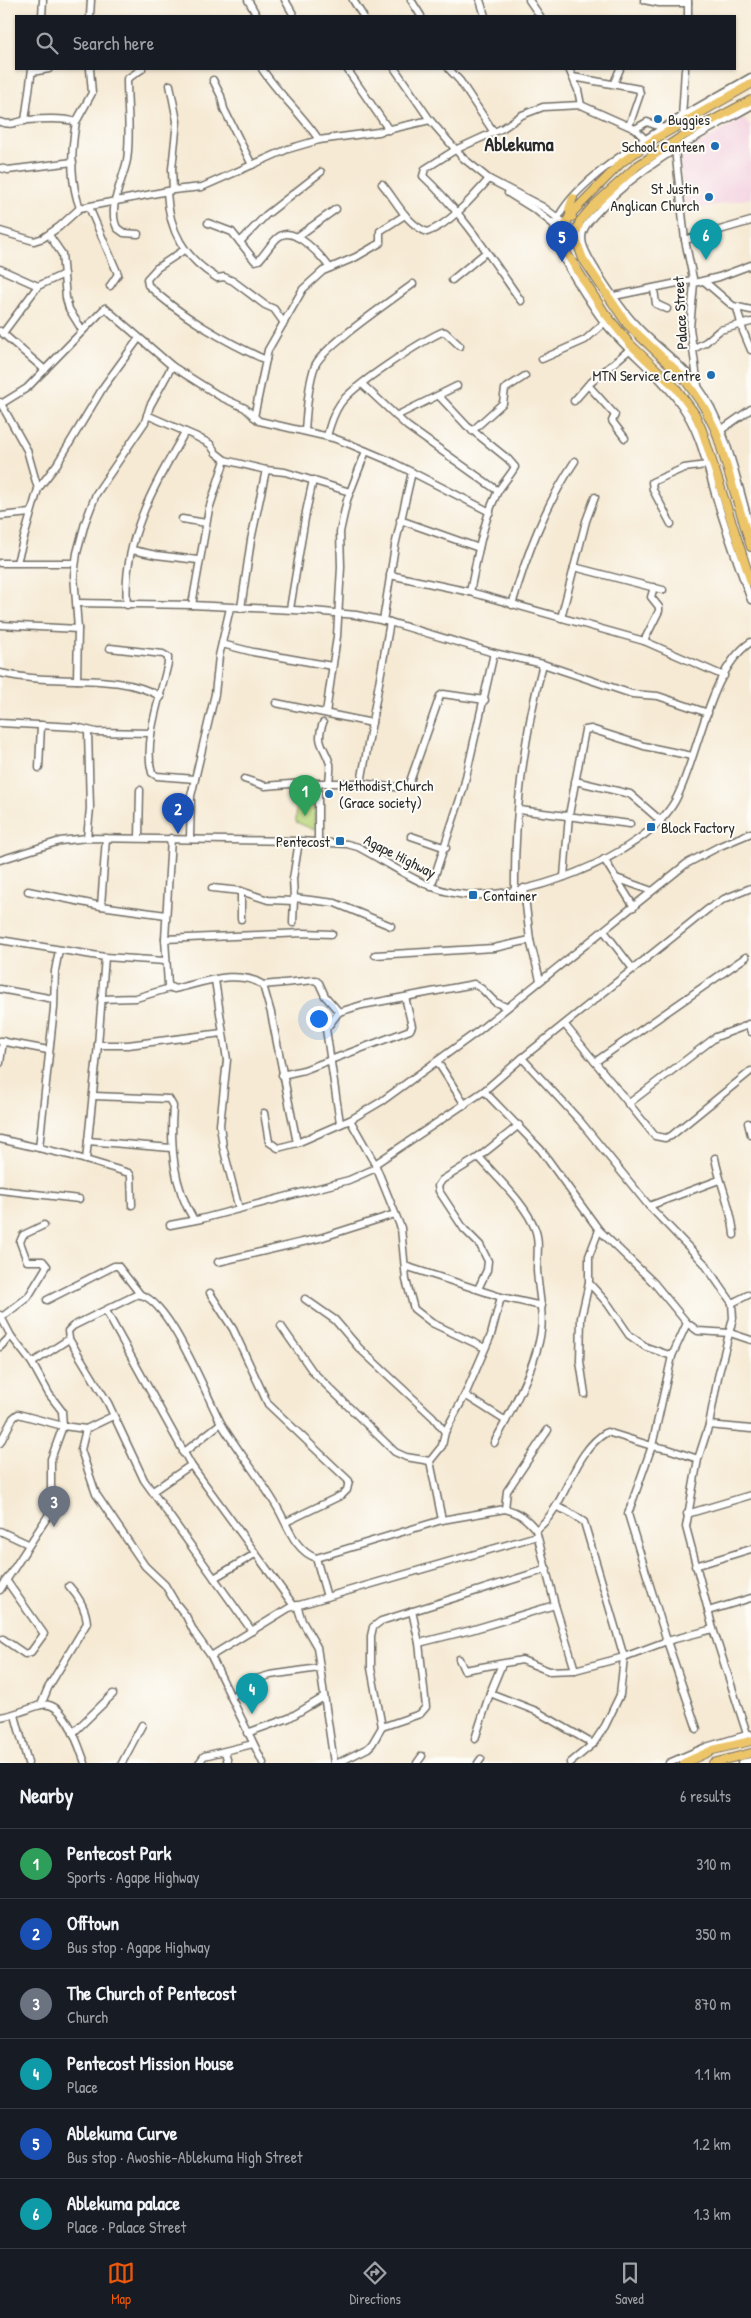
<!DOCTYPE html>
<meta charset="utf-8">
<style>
:root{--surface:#171b24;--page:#242831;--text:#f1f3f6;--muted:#9ea1a6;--line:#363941;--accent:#ea580c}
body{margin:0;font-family:"Patrick Hand",sans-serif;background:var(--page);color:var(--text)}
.you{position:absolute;left:318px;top:1018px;width:18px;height:18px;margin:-12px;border:4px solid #fff;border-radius:50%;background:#1a73e8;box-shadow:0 0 0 8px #1a73e833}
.badge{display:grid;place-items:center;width:32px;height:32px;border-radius:50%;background:var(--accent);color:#fff;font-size:16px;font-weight:700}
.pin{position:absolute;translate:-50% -41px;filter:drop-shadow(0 1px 2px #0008)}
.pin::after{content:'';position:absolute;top:26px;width:18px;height:15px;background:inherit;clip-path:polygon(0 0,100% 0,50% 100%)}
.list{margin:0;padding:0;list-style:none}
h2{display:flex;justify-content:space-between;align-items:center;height:65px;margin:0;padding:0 20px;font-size:21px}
h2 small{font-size:16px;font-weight:400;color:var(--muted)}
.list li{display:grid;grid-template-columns:32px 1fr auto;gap:15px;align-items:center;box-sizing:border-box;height:70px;padding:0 20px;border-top:1px solid var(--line)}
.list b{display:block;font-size:19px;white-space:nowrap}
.list p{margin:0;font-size:16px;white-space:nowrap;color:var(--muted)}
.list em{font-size:16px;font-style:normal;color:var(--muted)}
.icon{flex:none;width:28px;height:28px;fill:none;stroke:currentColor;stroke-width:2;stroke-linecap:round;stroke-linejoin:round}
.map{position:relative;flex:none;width:751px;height:1763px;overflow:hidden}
.search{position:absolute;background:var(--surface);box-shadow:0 1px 4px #0004;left:15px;right:15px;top:15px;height:55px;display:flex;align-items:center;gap:12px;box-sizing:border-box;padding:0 18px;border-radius:0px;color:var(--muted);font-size:19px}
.sheet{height:485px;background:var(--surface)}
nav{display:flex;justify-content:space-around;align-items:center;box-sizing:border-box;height:70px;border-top:1px solid var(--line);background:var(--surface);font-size:14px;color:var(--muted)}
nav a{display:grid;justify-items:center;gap:2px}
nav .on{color:var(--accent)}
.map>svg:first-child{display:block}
.built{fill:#f3cfdf}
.green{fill:#bad57b;stroke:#728053}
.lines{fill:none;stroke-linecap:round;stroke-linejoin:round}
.minor-casing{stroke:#726e66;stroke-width:9}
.major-casing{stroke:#726e66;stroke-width:10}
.minor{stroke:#fff;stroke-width:6}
.major{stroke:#edc569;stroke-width:8}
.poi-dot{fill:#1f6fb2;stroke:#fdfcf7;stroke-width:2}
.labels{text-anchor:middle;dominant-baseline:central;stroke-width:4;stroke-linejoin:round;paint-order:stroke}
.poi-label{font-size:15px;fill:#2b2b2b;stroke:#fdfcf7;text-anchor:start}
.street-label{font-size:15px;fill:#2b2b2b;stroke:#fdfcf7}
.district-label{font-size:20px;font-weight:bold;fill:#2b2b2b;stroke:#fdfcf7}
</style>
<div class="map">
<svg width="751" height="1763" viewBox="0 0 751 1763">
<rect width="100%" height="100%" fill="#fdfcf7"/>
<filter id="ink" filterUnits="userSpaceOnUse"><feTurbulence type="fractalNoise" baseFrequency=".02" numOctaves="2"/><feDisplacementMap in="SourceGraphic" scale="10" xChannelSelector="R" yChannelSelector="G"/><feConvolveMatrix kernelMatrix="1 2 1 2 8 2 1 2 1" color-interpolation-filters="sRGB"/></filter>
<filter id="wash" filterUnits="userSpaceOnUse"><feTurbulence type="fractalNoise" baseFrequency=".0096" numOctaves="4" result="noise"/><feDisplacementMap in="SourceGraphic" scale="20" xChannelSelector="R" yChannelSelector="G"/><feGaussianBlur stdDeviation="1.12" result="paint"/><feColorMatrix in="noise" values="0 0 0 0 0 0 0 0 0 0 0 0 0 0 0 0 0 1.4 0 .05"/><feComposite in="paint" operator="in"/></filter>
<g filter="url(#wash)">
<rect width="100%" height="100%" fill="#f6ead4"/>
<path class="built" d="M744,118L749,126L751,125V198L686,211L679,156Z"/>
<path class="green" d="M296,791H310L315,796L314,830L296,822Z"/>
</g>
<g filter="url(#ink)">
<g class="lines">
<defs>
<g id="minor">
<path d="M248,0L257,16"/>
<path d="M285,0L293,14"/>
<path d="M353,0L363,16"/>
<path d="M411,0L421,16"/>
<path d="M480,0L485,16"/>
<path d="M529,0L540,16"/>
<path d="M644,0L659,3H688"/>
<path d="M42,16L43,0"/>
<path d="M90,16L91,0"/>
<path d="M688,16V0"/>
<path d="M262,69C279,95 302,114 319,140"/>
<path d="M347,69L389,130"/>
<path d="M395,69L430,120L463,158L489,179L543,207L575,231"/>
<path d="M449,69L460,81L493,131"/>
<path d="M569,69L578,90L581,105"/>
<path d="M32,72L49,69"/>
<path d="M573,77L639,89L640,94L629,126"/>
<path d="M751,77C710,101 548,184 554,237C556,251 594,309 604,322C627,352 660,374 681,405C701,433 707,468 717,500C727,534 739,567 751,600"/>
<path d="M213,80L221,96L224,109L252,165"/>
<path d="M614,83L620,69"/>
<path d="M170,85L177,121L172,169L173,190"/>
<path d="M751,106C698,136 644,163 602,207C594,216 582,226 582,238C581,254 623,311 635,324C654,346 680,361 697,385C727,426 736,480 751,529"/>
<path d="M682,118L685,69"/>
<path d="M25,121L32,69"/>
<path d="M0,122C13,126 16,122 27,120C40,119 64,117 76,122C71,150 70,182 80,208"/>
<path d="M76,122L92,93L90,69"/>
<path d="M635,129L647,122L663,128"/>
<path d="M675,149L685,240L694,283L690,328L698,386"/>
<path d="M0,168L8,170L73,162"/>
<path d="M382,184C396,200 406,224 427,232C449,225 474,196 489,179"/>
<path d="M167,192C169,232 184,257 217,278L224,277L233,281L265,305L274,309L284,323"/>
<path d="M508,193L537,211L575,242"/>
<path d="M89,207L118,274L110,286"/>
<path d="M208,223L232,232L255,261L259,260C266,253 272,241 280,236C295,226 322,257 330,268"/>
<path d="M0,231L34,241L43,238L59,227L80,208L173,190L202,187L288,149L319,140L378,132L430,120"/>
<path d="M138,234L124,233L117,228C107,207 123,181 127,160C131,133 127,106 127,79L142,69"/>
<path d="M49,235L62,254L66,298L69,309L82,330"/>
<path d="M297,237L336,209"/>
<path d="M685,240L751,221"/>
<path d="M240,242L266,215L321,172"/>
<path d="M184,250L157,268L147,279L148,285C178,315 228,343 266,360"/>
<path d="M0,269L38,286L64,274"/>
<path d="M452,280L485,253"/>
<path d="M704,281L733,306L751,310"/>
<path d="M694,283L719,277L751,265"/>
<path d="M654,289L656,304L667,309"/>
<path d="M614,296L692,280"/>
<path d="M521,301C491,258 461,211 423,176L425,169L455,150L503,128L522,115L543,107L581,105L635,129L644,138"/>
<path d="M737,308L743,331L751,350"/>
<path d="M0,331L45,370"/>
<path d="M3,333L38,286"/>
<path d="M693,349L706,342L720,330L751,322"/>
<path d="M542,359L585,340L604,323"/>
<path d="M362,384L407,426L498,491"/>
<path d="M588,385L615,415L612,421L625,438"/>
<path d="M439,396L467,426L508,459L515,467C510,476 502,484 497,493C482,524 477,559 470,592"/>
<path d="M574,401L588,385L628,351"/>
<path d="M0,402L27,450L38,489"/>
<path d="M1,404L27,388L105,308L172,366L221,397L245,408L259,421L333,438L352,445L390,461L490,512"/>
<path d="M147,415L195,436L210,444L216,453L225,460L266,470L285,472L350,492"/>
<path d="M396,416L457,386"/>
<path d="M254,417L268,350L303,289L323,271L356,257L380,243V231L405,215"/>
<path d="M721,430L751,409"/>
<path d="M305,431C306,416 309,380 315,366C321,348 395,298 413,284"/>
<path d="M472,431L503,403L505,389L525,376"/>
<path d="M327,436C330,425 333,414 340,404C353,385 420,342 442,332H445L460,346"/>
<path d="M0,516L30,513"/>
<path d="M182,519L206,523"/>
<path d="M400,520L479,548"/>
<path d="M671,524L653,490L652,482L684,468L707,465"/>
<path d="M132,550L156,555L198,560"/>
<path d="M17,562L38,489L57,464L104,386L139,338"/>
<path d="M0,563H75"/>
<path d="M574,567L663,590"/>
<path d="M390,575L470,592L644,641L724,676"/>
<path d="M77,603L192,605L313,611L356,615L390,622L494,653L543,664L632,694L658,696L708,713"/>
<path d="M127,605C122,540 154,486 185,432"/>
<path d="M192,605L209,509L225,460"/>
<path d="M512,605C527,553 545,506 575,461"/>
<path d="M241,608L251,540L266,470"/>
<path d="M290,609L306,512L313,480"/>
<path d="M561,618L586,521L595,497"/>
<path d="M383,621L395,546L412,472"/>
<path d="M0,625L78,629"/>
<path d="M644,641L659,611V607L651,597L654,587"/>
<path d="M222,644L253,652L332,666"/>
<path d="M110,648L163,654L168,657V663C161,695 143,742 152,773L157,776L195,779"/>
<path d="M0,673C10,675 21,677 31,678C70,682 126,675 161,697"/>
<path d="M77,680L78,629L74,575L77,553L85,523L96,494L145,422L150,406L172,366"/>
<path d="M276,703L372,723"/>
<path d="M326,713L337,636L341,567L340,532L347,500L366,451"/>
<path d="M0,723L76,727L96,732L151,733"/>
<path d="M323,723C315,744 325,746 330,764C331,770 329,778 329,784"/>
<path d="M39,768L41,725"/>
<path d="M244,779L265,786L303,783H361L389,787H408L440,696L443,694L485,700"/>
<path d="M575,781L630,794L661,821"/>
<path d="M361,783L390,622"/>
<path d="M519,810L630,824"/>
<path d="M411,836L446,848"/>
<path d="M87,838L90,808L88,731"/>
<path d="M139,838L140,790"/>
<path d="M171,838L165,939L168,985L174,989C202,983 238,968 263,985L271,1013L297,1143"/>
<path d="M190,838L191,796L215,694L219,656L230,608"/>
<path d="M299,841L293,879L294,898L335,903L391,926"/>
<path d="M318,842V784"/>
<path d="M604,859L634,907"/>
<path d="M0,860L60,841L87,838L299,841L347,844L358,847C389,863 419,886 453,893C514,906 644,857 675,801C699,757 708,671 751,642"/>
<path d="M564,877L569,815L585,730L591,729L644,746L692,756"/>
<path d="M616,878L652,891"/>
<path d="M431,887L463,790L494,653"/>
<path d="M212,888L241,891L268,900L294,901"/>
<path d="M524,888L530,940L540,980"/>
<path d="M515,890C514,818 524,733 543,664"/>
<path d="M28,891L101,906L166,915"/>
<path d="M101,906L106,838"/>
<path d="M241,919V891"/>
<path d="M293,923L294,898"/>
<path d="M604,931L633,969"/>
<path d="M165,939L303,933L332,934"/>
<path d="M0,940L105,957L165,961"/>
<path d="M375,955L494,948L530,940"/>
<path d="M105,957L98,1045H128L222,1033"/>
<path d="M215,980L227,1060L220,1125L223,1147L239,1209"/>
<path d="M263,985L315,980L319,983L325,996L339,1012L362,1005L474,984L482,989L495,1002L506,1007"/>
<path d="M0,989L54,999"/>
<path d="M101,999L136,998L170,988"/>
<path d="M339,1012L326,1029L340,1123"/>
<path d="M748,1024L751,1032"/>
<path d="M565,1025L655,1136L665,1138L671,1136L751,1071"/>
<path d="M0,1041L48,1050"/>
<path d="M522,1058L580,1121L649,1206L704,1263L732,1303L733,1318L718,1377L709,1425L698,1459L686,1527L713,1629L747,1734"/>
<path d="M437,1061L465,1105"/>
<path d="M595,1062L746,957"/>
<path d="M0,1063L3,1041"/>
<path d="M282,1075L304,1070L410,1030L412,1026L405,997"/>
<path d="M484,1091L541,1150L599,1230L654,1283L687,1323L698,1331L730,1333L751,1340"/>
<path d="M94,1096L169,1099L173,1106C170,1146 173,1186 194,1220"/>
<path d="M628,1104L716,1037L751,1024"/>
<path d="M264,1113L269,1142L278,1148L297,1143L350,1120L382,1101L477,1032L686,864L720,846L751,833"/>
<path d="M350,1120L375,1164L401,1228L406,1280L414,1309L432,1323L485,1348"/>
<path d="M748,1123L751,1135"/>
<path d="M0,1139L69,1155L129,1173L131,1176L132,1205"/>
<path d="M88,1141L171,1148"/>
<path d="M39,1148L54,1008L55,971L59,950"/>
<path d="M479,1157C496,1177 526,1204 535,1229C540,1241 537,1257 537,1270C538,1291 544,1311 541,1331C537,1364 510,1414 494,1443"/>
<path d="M715,1158C720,1185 732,1208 734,1235"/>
<path d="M86,1160L98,1045"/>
<path d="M375,1164L484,1091L522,1058L708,909L724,899L751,888"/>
<path d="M0,1190L79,1199"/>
<path d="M649,1206L719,1180"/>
<path d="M170,1225L201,1219L349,1180L376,1168"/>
<path d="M218,1262L320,1238L395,1214"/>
<path d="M405,1266L501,1297L542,1306"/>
<path d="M589,1283L608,1304L629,1335L646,1347L672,1356"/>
<path d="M478,1289L487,1270L488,1261L480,1245L464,1229L439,1191L438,1186L442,1180L479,1157L519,1125"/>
<path d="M210,1293L233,1329L268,1404L349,1481L347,1490L342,1495L286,1522"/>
<path d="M305,1299L335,1320L359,1348L433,1417L445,1432"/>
<path d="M47,1300L114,1266H118L140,1294"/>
<path d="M732,1303L748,1295"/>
<path d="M106,1311L191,1465L294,1606"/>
<path d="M0,1315L11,1336L32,1363L49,1394L62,1411L63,1426L51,1459V1505L48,1516L0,1590"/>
<path d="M2,1317L28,1297L47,1266L43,1261H27L20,1242L23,1235L44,1225"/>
<path d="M687,1323L672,1356L652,1446L628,1514L667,1641L697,1729"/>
<path d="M281,1326L313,1372L395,1452L406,1457L430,1461"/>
<path d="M0,1347L11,1336"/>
<path d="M32,1363L69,1339"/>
<path d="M585,1394L580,1361L581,1318L589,1283V1256L599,1230"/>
<path d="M465,1395L506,1421"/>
<path d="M709,1425L751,1429"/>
<path d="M86,1429L81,1450L96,1494L145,1566L165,1585L175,1602L186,1616L194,1632L211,1656L263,1763"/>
<path d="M0,1443L13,1418L18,1414L63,1426L86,1429L113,1416"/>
<path d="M183,1453L221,1423"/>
<path d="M153,1491L191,1465"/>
<path d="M557,1507L567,1511L584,1522L624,1657L620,1695L605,1726L593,1744L570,1763"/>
<path d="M505,1509L507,1491L548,1430"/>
<path d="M687,1514L751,1495"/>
<path d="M442,1520L430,1461L442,1446L445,1432L465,1395L491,1335L501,1297"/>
<path d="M536,1530C568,1505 571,1453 607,1432L652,1446L668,1449L698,1459"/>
<path d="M0,1531L28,1544"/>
<path d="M316,1558L327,1597"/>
<path d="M695,1566L751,1549"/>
<path d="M214,1578L255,1554"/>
<path d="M297,1605L302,1621L317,1647L334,1763"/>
<path d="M708,1611L751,1598"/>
<path d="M252,1631L144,1480L108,1403L69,1339L68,1331L73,1326L136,1295C166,1290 207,1398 221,1423C237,1450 258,1475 274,1502C287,1521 292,1549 316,1558L442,1520L505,1509C519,1512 527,1519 536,1530L555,1605L575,1670"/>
<path d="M3,1639L25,1654L31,1652L44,1634L6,1580"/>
<path d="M419,1643L471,1630L555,1605"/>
<path d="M211,1656L289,1608L537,1536"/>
<path d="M459,1659L464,1670L522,1660L549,1671L575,1670L624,1657L667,1641L713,1629"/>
<path d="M490,1693L536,1711L593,1744"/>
<path d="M232,1697L253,1680L270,1675L319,1668"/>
<path d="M41,1705L48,1688L87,1623C86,1609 78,1596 69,1586"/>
<path d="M15,1715L28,1763"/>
<path d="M0,1717C15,1715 27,1709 41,1705C65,1699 79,1747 85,1763"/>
<path d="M382,1727L420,1714L426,1707L419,1643L412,1611"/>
<path d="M73,1733L113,1694"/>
<path d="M247,1733L289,1718L324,1697"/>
<path d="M475,1739L490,1693L502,1664"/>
<path d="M225,1752L228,1763"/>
<path d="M122,1763L142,1725"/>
<path d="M199,1763L204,1756L253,1744"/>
<path d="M338,1763L368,1748L372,1744L382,1727L371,1668V1636L373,1627L381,1621L547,1569"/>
<path d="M417,1763L422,1756"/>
<path d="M478,1763L481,1759"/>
<path d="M669,1763L706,1747L750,1734"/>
<path d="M741,1763L751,1761"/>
</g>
<g id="major">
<path d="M751,84L655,139L622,162L570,215L562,233L567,254L604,312L629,343L676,388L695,414L702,430L751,582"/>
<path d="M751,100L681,137L637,166L592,207L580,221L575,237L583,259L627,324L683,377L704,407L716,431L751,547"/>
<path d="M572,217L569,209L573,198"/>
<path d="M684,1763L713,1750L751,1741"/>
<path d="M713,1763L751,1753"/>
</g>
</defs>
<use href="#minor" class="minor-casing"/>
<use href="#major" class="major-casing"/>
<use href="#minor" class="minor"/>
<use href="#major" class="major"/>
</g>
</g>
<g class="poi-dot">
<circle cx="658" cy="119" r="5"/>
<circle cx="715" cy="146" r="5"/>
<circle cx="709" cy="197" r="5"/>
<circle cx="711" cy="375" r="5"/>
<circle cx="329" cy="794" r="5"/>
<rect x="646" y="822" width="10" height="10" rx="2.5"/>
<rect x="335" y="836" width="10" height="10" rx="2.5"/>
<rect x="468" y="890" width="10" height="10" rx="2.5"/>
</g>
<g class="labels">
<g class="poi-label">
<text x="668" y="119">Buggies</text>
<text x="705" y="146" text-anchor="end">School Canteen</text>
<text x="699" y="188" text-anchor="end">St Justin<tspan x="699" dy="17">Anglican Church</tspan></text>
<text x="701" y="375" text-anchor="end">MTN Service Centre</text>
<text x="339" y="785">Methodist Church<tspan x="339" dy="17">(Grace society)</tspan></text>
<text x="661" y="827">Block Factory</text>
<text x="330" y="841" text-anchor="end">Pentecost</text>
<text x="483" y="895">Container</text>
</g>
<g class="street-label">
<text transform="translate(680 313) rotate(-93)">Palace Street</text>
<text transform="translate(400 856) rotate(27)">Agape Highway</text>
</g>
<g class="district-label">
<text x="519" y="143">Ablekuma</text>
</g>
</g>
</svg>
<div class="you"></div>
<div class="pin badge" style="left:305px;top:816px;background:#2e9e5b">1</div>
<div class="pin badge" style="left:178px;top:834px;background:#1a4fb4">2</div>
<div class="pin badge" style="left:54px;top:1527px;background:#6b7280">3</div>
<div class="pin badge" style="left:252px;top:1714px;background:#0f9aa8">4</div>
<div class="pin badge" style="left:562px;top:262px;background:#1a4fb4">5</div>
<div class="pin badge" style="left:706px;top:260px;background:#0f9aa8">6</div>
<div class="search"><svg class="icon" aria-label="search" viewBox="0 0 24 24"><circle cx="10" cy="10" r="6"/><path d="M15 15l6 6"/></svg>Search here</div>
</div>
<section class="sheet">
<h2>Nearby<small>6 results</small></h2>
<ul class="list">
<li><span class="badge" style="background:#2e9e5b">1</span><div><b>Pentecost Park</b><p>Sports · Agape Highway</p></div><em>310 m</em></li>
<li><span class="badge" style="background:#1a4fb4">2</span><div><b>Offtown</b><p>Bus stop · Agape Highway</p></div><em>350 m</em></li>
<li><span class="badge" style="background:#6b7280">3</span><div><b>The Church of Pentecost</b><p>Church</p></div><em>870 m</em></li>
<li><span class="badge" style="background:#0f9aa8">4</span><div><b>Pentecost Mission House</b><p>Place</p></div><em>1.1 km</em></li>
<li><span class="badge" style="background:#1a4fb4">5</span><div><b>Ablekuma Curve</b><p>Bus stop · Awoshie-Ablekuma High Street</p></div><em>1.2 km</em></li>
<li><span class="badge" style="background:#0f9aa8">6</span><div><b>Ablekuma palace</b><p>Place · Palace Street</p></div><em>1.3 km</em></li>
</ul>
</section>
<nav>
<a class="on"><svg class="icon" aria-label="map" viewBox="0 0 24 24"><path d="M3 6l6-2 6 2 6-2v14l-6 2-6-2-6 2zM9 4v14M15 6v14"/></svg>Map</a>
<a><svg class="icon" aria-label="directions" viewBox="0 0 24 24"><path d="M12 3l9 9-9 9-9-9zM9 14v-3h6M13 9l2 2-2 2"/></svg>Directions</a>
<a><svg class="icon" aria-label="saved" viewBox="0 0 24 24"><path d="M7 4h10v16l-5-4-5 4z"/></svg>Saved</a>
</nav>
